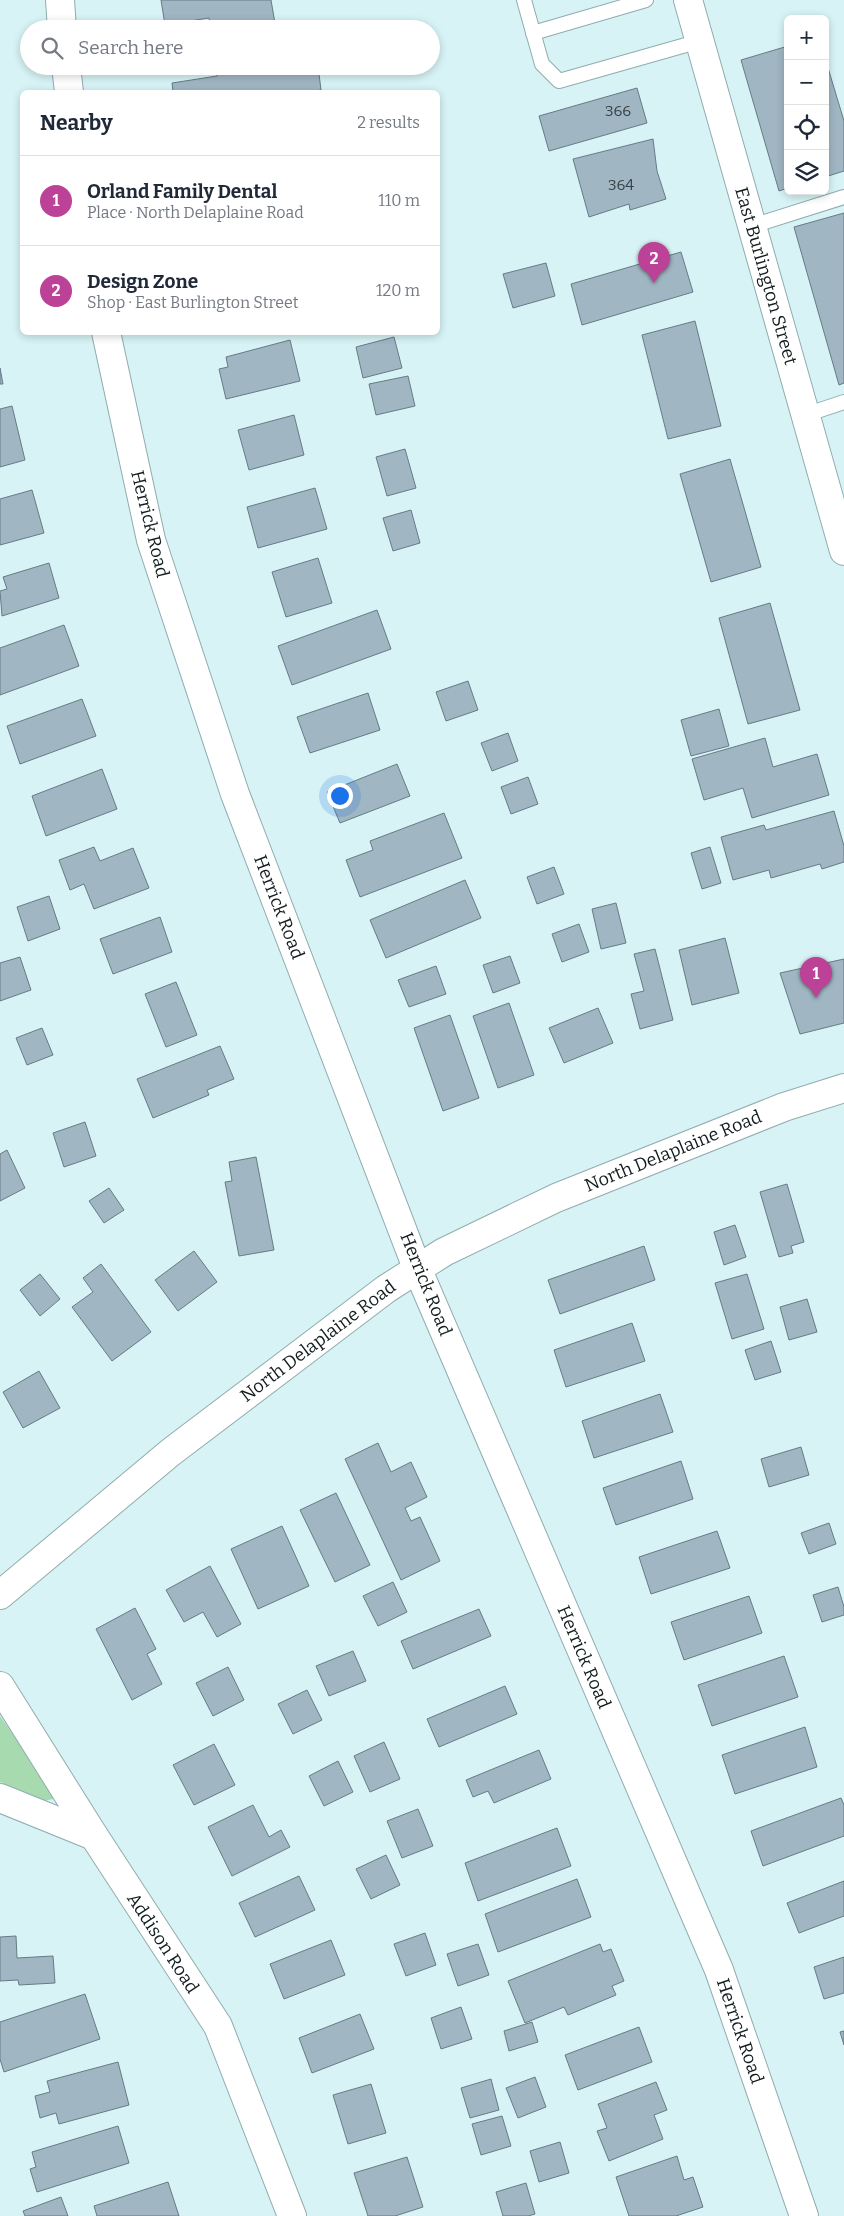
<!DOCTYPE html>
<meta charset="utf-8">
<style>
:root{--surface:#fff;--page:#f6f6f7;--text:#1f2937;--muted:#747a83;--line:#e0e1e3;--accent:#bb4297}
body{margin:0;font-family:Bitter,serif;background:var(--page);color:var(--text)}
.controls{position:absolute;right:15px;top:15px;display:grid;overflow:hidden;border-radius:8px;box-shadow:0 2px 8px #0003}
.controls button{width:45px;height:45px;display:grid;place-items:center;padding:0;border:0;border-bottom:1px solid var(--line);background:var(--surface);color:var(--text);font:25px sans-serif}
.you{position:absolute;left:339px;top:795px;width:18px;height:18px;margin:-12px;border:4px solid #fff;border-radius:50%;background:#1a73e8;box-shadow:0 0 0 8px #1a73e833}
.badge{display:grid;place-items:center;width:32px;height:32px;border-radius:50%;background:var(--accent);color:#fff;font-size:16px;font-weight:700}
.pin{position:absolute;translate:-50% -41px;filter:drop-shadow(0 1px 2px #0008)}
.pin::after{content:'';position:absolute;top:26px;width:18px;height:15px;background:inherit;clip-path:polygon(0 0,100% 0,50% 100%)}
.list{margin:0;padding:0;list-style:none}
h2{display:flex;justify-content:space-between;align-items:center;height:65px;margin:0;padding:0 20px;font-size:21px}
h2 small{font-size:16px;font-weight:400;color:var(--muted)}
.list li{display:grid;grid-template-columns:32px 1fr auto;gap:15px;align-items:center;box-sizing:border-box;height:90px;padding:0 20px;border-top:1px solid var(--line)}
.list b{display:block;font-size:19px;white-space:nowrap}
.list p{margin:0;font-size:16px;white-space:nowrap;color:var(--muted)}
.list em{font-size:16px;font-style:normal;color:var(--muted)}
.icon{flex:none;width:28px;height:28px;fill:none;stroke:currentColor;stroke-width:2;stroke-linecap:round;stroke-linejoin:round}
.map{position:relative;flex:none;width:844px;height:2216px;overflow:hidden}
.search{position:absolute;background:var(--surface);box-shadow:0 2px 8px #0003;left:20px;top:20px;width:420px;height:55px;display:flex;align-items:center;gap:12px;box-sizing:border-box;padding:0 18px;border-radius:28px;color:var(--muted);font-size:19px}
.panel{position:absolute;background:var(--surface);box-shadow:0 2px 8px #0003;left:20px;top:90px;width:420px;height:245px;border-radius:8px}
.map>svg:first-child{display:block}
.green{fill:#a7dbaf}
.building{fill:#a0b6c2;stroke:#667b86}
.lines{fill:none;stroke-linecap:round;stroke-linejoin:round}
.lane-casing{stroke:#91acae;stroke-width:16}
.street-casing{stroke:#91acae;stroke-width:30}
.lane{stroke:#fff;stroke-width:14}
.street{stroke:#fff;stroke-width:28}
.labels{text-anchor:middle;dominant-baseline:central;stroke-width:5;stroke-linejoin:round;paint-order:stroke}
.number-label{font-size:15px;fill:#364246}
.street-label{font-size:18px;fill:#121c1d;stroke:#fff}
</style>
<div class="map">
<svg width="844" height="2216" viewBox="0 0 844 2216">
<rect width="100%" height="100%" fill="#d7f3f5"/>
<path class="green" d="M0,1716L53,1792V1799L44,1801L0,1782Z"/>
<g class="building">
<path d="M161,0H271L276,29H211L209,18L165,25Z"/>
<path d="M788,46V188L779,191L741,60Z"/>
<path d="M825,58L844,121V171L825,177Z"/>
<path d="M215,66H318L321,90L307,92H173L172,83L217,76Z"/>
<path d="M637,88L647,123L549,151L539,116Z"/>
<path d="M653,139L657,171L666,199L630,210L629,204L589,217L573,159Z"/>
<path d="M844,213V383L839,385L794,227Z"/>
<path d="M681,252L693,292L582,325L571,284Z"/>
<path d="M546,263L555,296L513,308L503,274Z"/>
<path d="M695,321L721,426L668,439L642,335Z"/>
<path d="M394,337L402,368L363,378L356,347Z"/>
<path d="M290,340L300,381L226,399L219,369L228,367L226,357Z"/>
<path d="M0,368L3,384H0Z"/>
<path d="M408,376L415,406L376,415L369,384Z"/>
<path d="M12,406L25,460L0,467V409Z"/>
<path d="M294,415L304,455L249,470L238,430Z"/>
<path d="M405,449L416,488L387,496L376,457Z"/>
<path d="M730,459L761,567L711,582L680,474Z"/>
<path d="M315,488L327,529L258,548L247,507Z"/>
<path d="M32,490L44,533L0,545V499Z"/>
<path d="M411,510L420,543L393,551L383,518Z"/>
<path d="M318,558L332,603L286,617L272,572Z"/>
<path d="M49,563L59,598L2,616L0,591L7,589L3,577Z"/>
<path d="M770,603L800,710L748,724L719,618Z"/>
<path d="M377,610L391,649L292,685L278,646Z"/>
<path d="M64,625L79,666L0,695V648Z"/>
<path d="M468,681L478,710L446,721L436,692Z"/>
<path d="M368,693L380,730L310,753L297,717Z"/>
<path d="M82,699L96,736L20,764L7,726Z"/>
<path d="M719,709L729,746L691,756L681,720Z"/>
<path d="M508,733L518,761L492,771L481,743Z"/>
<path d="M765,738L773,767L817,754L829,795L752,818L743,788L704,800L692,759Z"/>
<path d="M397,764L410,796L340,823L327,792Z"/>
<path d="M102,769L117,809L46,836L32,796Z"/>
<path d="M528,777L538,804L511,814L501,787Z"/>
<path d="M834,811L844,846V862L822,869L820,864L771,878L769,870L733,880L721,837L764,825L766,830Z"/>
<path d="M444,813L462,858L360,897L346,860L373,850L370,841Z"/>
<path d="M94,847L100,861L133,848L149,888L94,909L84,884L70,890L59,860Z"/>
<path d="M710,847L721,883L702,889L691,853Z"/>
<path d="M554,867L564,894L537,904L527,877Z"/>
<path d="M465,880L481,918L386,958L370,920Z"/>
<path d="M49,896L60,929L28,941L17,907Z"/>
<path d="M616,903L626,943L601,949L592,909Z"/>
<path d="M160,917L172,952L113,974L100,939Z"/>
<path d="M579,924L589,952L562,962L552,934Z"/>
<path d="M725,938L739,993L692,1005L679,950Z"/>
<path d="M655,949L673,1020L640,1029L631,994L644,991L634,954Z"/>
<path d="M510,956L520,983L493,993L483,965Z"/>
<path d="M20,957L31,990L0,1001V963Z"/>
<path d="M844,959V1023L800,1034L780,973Z"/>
<path d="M436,966L446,994L409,1007L398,980Z"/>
<path d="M176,982L197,1035L166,1047L145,994Z"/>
<path d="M509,1003L534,1075L498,1088L473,1016Z"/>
<path d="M598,1008L613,1043L564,1063L549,1028Z"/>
<path d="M450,1015L479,1098L443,1111L414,1028Z"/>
<path d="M42,1028L53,1055L27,1065L16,1038Z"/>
<path d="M220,1046L234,1079L207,1090L209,1095L153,1118L137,1079Z"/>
<path d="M85,1122L96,1156L64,1167L53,1133Z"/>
<path d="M7,1150L25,1188L0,1201V1154Z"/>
<path d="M256,1157L274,1250L239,1256L225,1182L232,1181L229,1162Z"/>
<path d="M787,1184L804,1242L791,1246L793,1253L779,1257L760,1192Z"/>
<path d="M109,1188L124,1210L104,1223L89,1201Z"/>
<path d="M735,1225L746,1257L724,1265L714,1232Z"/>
<path d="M644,1246L655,1280L560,1314L548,1280Z"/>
<path d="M194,1251L217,1282L178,1311L155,1280Z"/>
<path d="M101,1264L151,1332L112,1361L72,1307L93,1292L83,1278Z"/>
<path d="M40,1274L60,1299L40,1316L20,1290Z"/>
<path d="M747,1274L764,1329L732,1339L715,1283Z"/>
<path d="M807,1299L817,1332L789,1340L780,1307Z"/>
<path d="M632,1323L645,1361L566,1387L554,1350Z"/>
<path d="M771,1341L781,1372L755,1380L745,1350Z"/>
<path d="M39,1371L60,1408L23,1428L3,1392Z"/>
<path d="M660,1394L673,1432L594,1458L582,1421Z"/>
<path d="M378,1443L391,1472L411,1462L427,1497L405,1508L411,1521L420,1517L440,1561L401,1580L345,1459Z"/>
<path d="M801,1447L809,1475L769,1487L761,1459Z"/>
<path d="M681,1461L693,1499L616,1525L603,1488Z"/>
<path d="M336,1493L370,1565L335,1582L300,1510Z"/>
<path d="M829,1523L836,1544L809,1554L801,1533Z"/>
<path d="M282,1526L309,1586L258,1609L231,1549Z"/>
<path d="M717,1531L730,1568L651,1594L639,1557Z"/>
<path d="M210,1566L241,1624L217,1637L203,1612L184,1622L166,1590Z"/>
<path d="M393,1582L407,1612L378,1626L363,1596Z"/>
<path d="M838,1587L844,1607V1615L822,1622L813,1595Z"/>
<path d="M749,1596L762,1633L684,1660L671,1622Z"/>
<path d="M135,1608L156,1649L147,1654L162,1684L132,1700L96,1629Z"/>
<path d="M479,1609L491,1636L413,1669L401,1641Z"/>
<path d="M353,1651L366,1681L329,1696L316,1666Z"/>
<path d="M784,1656L798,1697L712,1726L698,1685Z"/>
<path d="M228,1667L244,1700L213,1716L196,1683Z"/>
<path d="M505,1686L517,1714L439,1747L427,1719Z"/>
<path d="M307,1690L322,1720L293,1734L278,1704Z"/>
<path d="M805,1727L817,1767L735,1794L722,1755Z"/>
<path d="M384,1742L400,1779L370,1792L354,1756Z"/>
<path d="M214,1744L235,1785L194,1805L173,1765Z"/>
<path d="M539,1750L551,1779L494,1803L488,1791L473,1797L466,1780Z"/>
<path d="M338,1761L353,1792L324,1806L309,1776Z"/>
<path d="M841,1798L844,1805V1836L763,1866L751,1831Z"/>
<path d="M253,1805L269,1837L281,1830L290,1847L232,1876L208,1827Z"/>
<path d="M418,1809L433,1846L402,1858L387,1821Z"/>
<path d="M557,1828L571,1866L478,1901L465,1863Z"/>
<path d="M386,1855L400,1885L371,1899L356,1869Z"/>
<path d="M299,1876L315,1910L255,1937L239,1903Z"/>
<path d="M577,1879L591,1917L498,1952L485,1914Z"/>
<path d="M844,1881V1916L799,1933L787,1903Z"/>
<path d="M425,1933L436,1965L406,1976L394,1944Z"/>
<path d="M16,1936L17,1958L53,1956L55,1983L19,1985L18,1980L0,1981V1937Z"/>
<path d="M331,1940L345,1975L284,1999L270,1964Z"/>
<path d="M478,1944L489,1975L458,1986L447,1954Z"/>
<path d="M600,1944L603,1952L611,1949L624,1981L612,1986L616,1995L568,2015L564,2007L525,2023L508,1981Z"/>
<path d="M844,1957V1993L824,1999L814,1967Z"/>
<path d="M85,1994L100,2039L4,2072L0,2059V2022Z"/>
<path d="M461,2007L472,2039L441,2049L431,2018Z"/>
<path d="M360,2014L374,2049L312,2073L299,2038Z"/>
<path d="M532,2022L538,2042L509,2051L504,2031Z"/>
<path d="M639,2027L652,2062L578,2090L565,2055Z"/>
<path d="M844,2031V2045L840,2032Z"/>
<path d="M118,2062L129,2105L59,2124L56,2113L40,2118L35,2096L50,2092L47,2081Z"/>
<path d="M535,2077L546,2107L518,2118L506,2088Z"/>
<path d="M491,2079L499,2110L470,2118L461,2088Z"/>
<path d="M656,2082L667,2110L654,2115L663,2139L609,2161L597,2131L607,2128L598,2104Z"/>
<path d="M371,2084L386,2133L348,2144L333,2095Z"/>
<path d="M502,2116L511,2146L481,2155L472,2124Z"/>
<path d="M118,2126L129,2163L37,2192L30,2169L36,2167L32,2152Z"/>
<path d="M560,2142L569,2173L539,2182L530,2151Z"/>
<path d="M677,2156L684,2180L693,2177L703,2207L676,2216H629L616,2177Z"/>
<path d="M407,2157L423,2207L395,2216H368L354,2173Z"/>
<path d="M168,2182L179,2216H97L94,2206Z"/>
<path d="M526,2183L535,2214L528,2216H503L496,2192Z"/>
<path d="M61,2197L68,2216H25L23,2211Z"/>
</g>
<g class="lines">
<defs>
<g id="lane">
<path d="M524,0L542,64L559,81L700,41"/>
<path d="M533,33L646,0"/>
<path d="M752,226L844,197"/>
<path d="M805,415L844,402"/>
</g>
<g id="street">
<path d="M60,0L62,29"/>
<path d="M688,0L844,551"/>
<path d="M66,66L69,92"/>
<path d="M106,332L151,540L235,794L417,1268L719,1970L804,2216"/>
<path d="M0,1595L171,1452L386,1289L444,1252L556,1198L784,1107L844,1088"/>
<path d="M0,1686L94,1836L218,2026L292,2216"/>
<path d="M0,1798L94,1836"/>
</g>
</defs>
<use href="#lane" class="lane-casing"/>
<use href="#street" class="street-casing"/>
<use href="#lane" class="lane"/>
<use href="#street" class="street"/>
</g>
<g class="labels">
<g class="number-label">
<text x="618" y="111">366</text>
<text x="621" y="185">364</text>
</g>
<g class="street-label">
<text transform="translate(766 276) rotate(74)">East Burlington Street</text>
<text transform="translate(150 524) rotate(76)">Herrick Road</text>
<text transform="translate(279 907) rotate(69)">Herrick Road</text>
<text transform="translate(673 1151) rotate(-22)">North Delaplaine Road</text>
<text transform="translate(426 1284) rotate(68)">Herrick Road</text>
<text transform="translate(318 1341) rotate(-37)">North Delaplaine Road</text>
<text transform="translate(584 1657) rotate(67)">Herrick Road</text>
<text transform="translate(163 1943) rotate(57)">Addison Road</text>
<text transform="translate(740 2031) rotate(71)">Herrick Road</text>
</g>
</g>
</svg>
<div class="controls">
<button>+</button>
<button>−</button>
<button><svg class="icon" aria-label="locate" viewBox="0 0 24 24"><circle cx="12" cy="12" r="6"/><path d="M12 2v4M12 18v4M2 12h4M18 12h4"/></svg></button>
<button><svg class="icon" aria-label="layers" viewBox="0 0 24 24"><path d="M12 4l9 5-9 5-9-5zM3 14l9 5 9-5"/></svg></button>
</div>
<div class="you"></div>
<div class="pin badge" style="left:816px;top:998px">1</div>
<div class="pin badge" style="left:654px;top:283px">2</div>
<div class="search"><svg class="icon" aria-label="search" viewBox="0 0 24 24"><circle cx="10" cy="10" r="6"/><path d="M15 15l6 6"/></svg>Search here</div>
<section class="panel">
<h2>Nearby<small>2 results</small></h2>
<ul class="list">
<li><span class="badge">1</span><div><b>Orland Family Dental</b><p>Place · North Delaplaine Road</p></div><em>110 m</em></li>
<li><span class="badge">2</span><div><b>Design Zone</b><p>Shop · East Burlington Street</p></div><em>120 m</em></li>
</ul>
</section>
</div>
